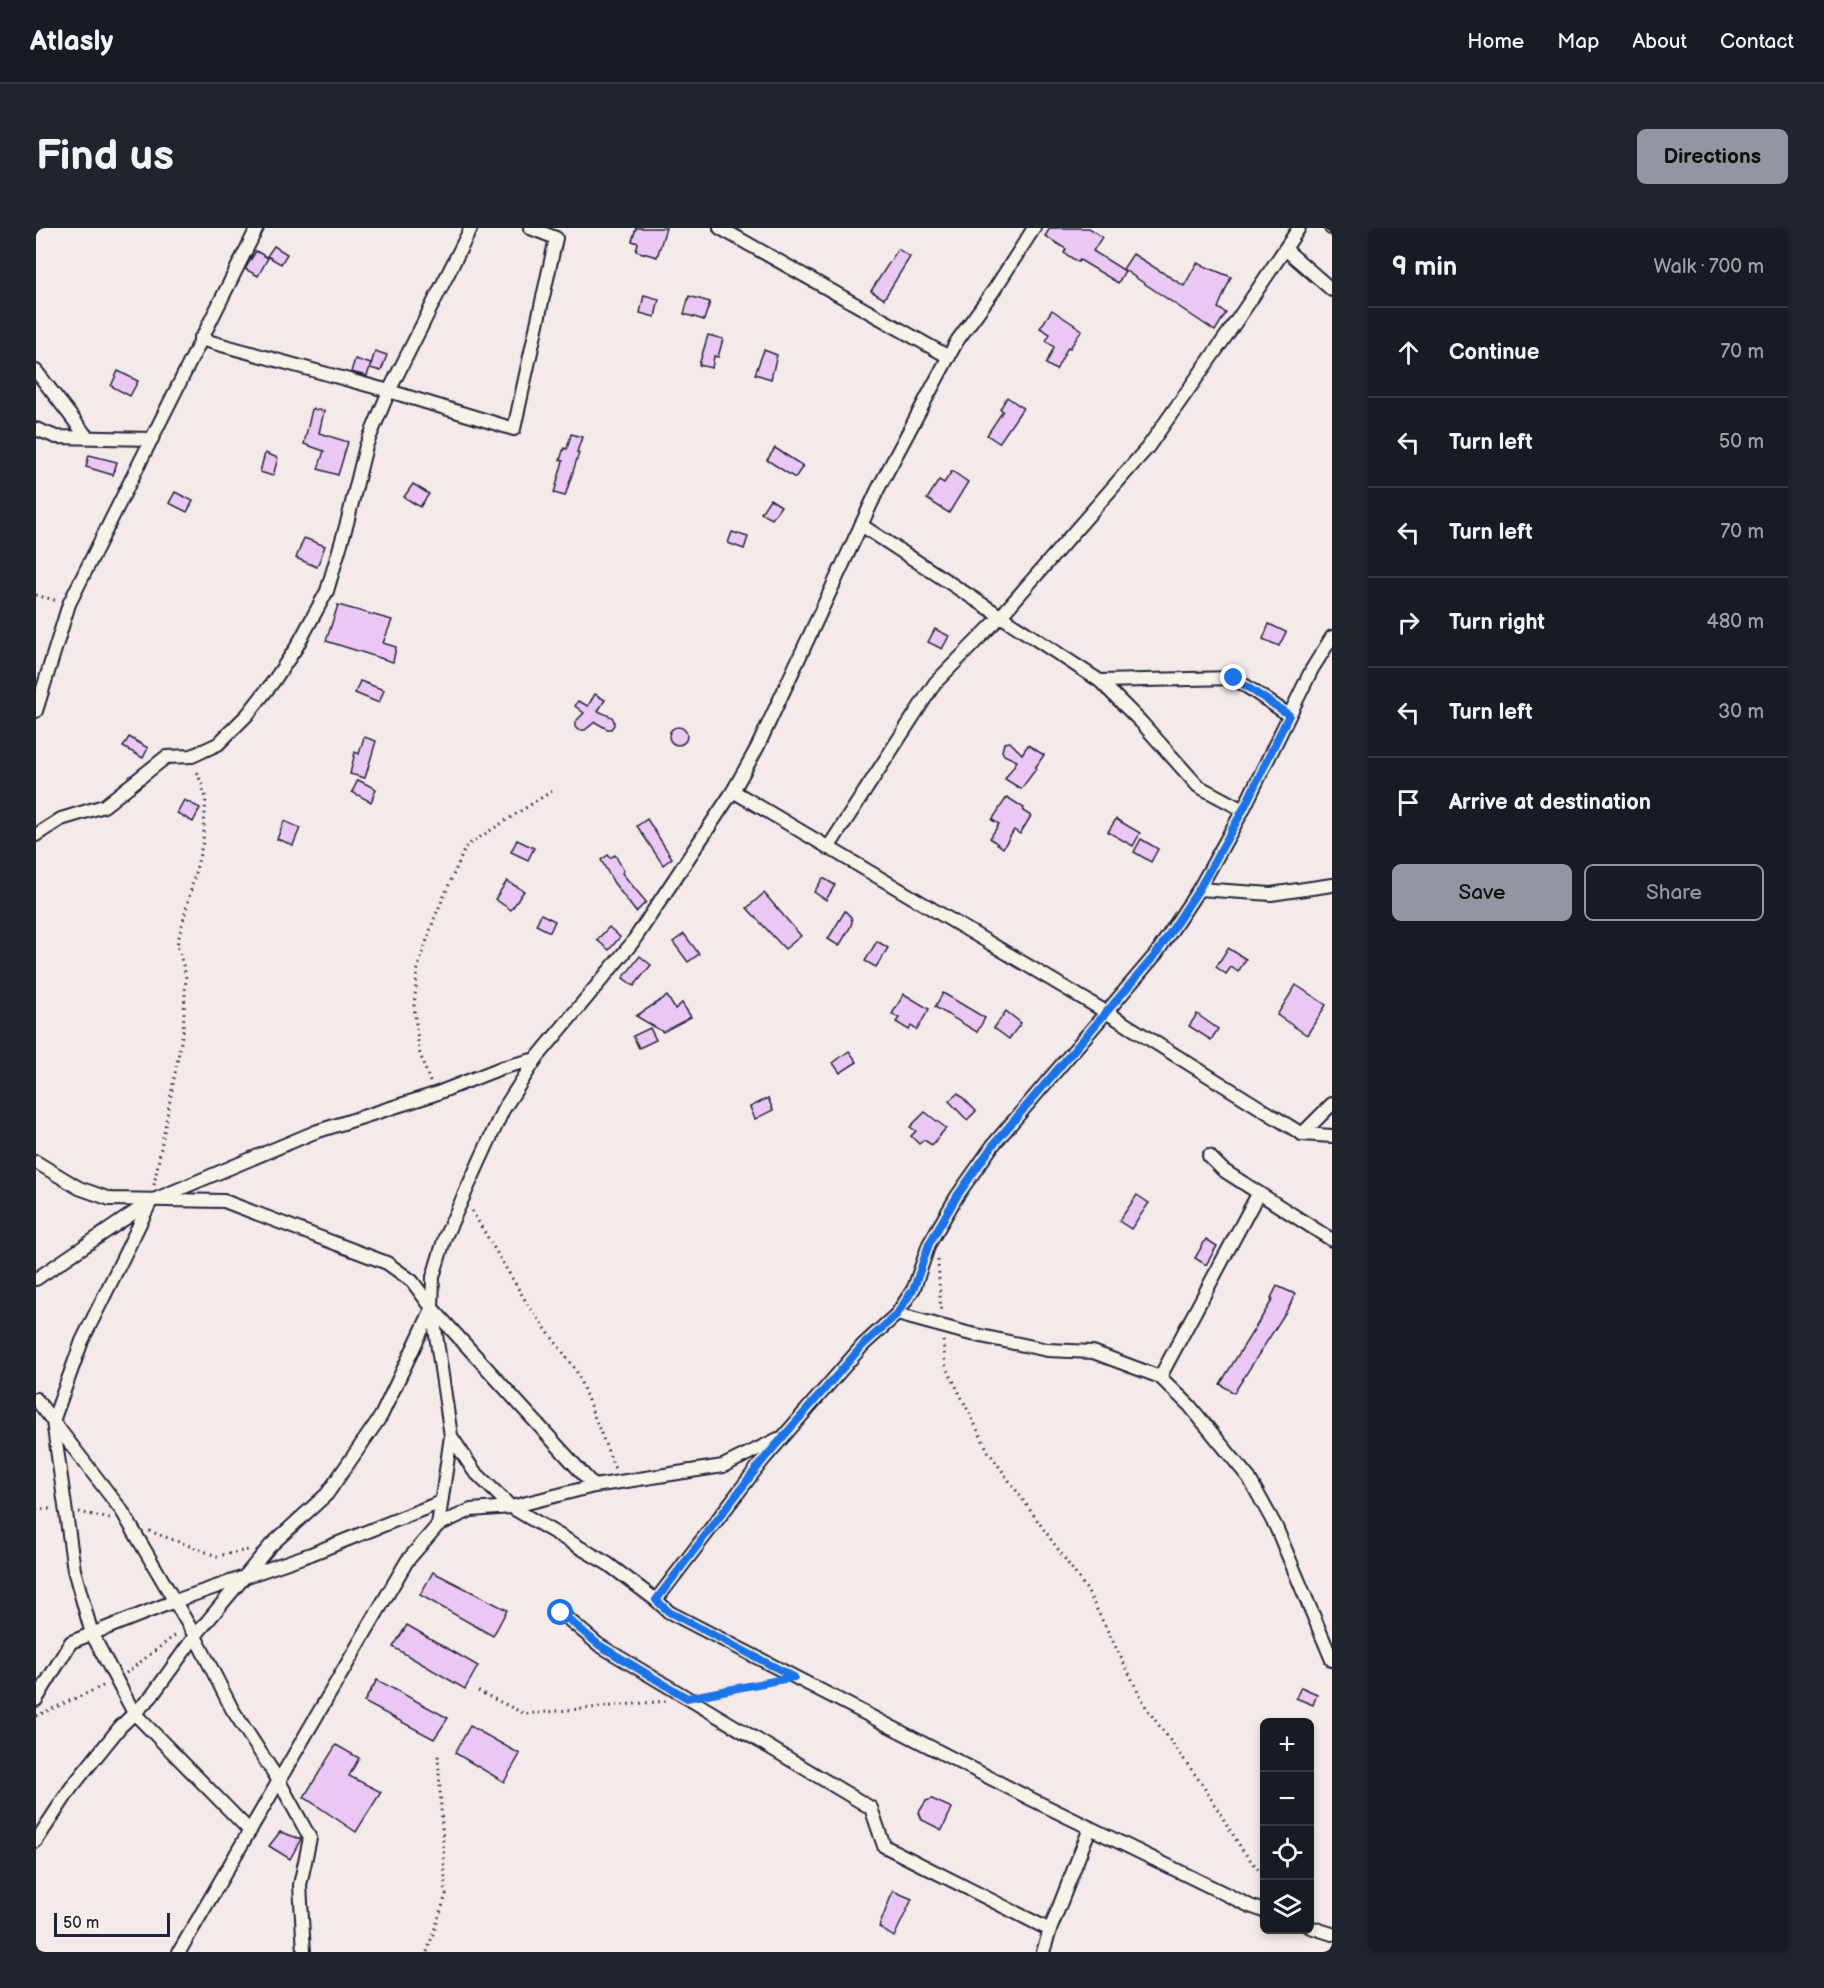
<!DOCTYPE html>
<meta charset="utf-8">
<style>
:root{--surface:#171b24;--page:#20242c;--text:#f1f3f6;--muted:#9ea1a6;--line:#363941;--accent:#9495a2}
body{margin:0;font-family:"Balsamiq Sans",sans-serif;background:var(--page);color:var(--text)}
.controls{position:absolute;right:18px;bottom:18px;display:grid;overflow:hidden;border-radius:9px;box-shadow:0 3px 9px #0003}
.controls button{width:54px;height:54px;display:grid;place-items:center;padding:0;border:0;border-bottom:2px solid var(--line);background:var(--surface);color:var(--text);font:30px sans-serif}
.scale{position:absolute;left:18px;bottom:15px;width:116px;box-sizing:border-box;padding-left:6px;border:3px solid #22223b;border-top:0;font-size:16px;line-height:21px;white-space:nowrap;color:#22223b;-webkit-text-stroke:4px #f7f3e8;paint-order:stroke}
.stop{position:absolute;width:18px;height:18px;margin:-14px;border:4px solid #1a73e8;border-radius:50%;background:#fff}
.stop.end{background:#1a73e8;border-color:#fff;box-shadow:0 2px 6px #0008}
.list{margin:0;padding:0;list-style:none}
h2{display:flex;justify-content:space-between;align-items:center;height:78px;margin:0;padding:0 24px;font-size:26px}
h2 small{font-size:20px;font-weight:400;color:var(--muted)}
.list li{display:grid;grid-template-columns:39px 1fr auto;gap:18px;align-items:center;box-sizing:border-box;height:90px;padding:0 24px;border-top:2px solid var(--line)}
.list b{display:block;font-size:22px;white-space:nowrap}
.list em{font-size:20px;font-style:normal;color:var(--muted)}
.actions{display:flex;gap:12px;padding:18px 24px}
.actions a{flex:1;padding:14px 0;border:2px solid var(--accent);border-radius:9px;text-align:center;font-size:21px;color:var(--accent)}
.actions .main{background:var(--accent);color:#111}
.icon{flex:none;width:33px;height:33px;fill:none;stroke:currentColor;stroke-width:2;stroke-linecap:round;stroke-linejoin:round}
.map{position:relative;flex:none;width:1296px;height:1724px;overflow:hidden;border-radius:9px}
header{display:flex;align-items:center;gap:36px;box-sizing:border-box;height:84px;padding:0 30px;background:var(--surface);border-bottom:2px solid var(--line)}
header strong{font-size:28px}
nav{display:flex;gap:33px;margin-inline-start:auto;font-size:21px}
.intro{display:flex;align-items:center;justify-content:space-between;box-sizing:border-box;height:144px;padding:0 36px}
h1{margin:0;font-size:42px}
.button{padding:15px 27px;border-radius:9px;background:var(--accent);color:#111;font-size:21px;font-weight:700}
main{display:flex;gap:36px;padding:0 36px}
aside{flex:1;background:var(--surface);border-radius:9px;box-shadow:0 3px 9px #0003}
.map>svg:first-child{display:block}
.building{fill:#ebc8f4;stroke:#22223b;stroke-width:1.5}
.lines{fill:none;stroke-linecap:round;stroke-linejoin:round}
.minor-casing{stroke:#22223b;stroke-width:16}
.path{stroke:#22223b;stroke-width:3;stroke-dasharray:1.5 4.5;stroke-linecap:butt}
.minor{stroke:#f7f3e8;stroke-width:12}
.route{stroke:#1a73e8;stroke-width:8}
</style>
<header>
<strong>Atlasly</strong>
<nav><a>Home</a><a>Map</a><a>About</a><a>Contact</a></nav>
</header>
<div class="intro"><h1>Find us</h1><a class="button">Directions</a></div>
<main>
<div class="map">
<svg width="1296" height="1724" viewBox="0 0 1296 1724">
<rect width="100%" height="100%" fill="#f5eaea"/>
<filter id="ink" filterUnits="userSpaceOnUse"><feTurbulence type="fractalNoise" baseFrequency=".0167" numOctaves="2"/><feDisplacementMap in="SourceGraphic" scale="12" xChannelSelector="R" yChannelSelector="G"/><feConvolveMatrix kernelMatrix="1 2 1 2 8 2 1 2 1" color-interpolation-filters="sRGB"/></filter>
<g filter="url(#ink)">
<g class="building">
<path d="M600,0H630L621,29L600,23L602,15L596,13Z"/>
<path d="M1014,0H1053L1066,9L1057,23L1089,43L1082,55L1044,32L1042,34L1028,25L1030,21L1009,8Z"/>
<path d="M238,18L251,26L245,36L231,28Z"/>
<path d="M862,21L874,29L848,71L835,63Z"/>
<path d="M220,23L232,30L222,48L209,41Z"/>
<path d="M1097,26L1148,58L1161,35L1195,49L1182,80L1190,85L1179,103L1087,41Z"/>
<path d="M608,67L623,71L619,89L604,85Z"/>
<path d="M653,68L674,74L668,92L648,86Z"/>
<path d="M1016,82L1046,102L1034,120L1032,119L1020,142L1010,136L1018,119L1010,113L1014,106L1004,100Z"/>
<path d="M672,107L687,111L682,129L678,128L676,140L663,137Z"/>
<path d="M728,122L741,127L735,151L719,146Z"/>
<path d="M339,123L351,127L345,143L334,140Z"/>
<path d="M319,131L335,136L331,148L315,144Z"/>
<path d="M82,143L102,153L94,168L75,158Z"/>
<path d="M971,169L987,180L963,215L951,207L967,183L964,181Z"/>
<path d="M276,181L288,183L283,205L312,214L302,247L282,241L288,223L268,216Z"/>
<path d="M535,206L546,209L541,224L543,225L529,268L518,265L527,233L524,232L528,220L531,221Z"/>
<path d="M739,220L767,238L759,250L731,232Z"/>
<path d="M229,225L242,230L237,248L224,244Z"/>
<path d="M53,227L81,234L77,247L50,239Z"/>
<path d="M916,243L932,254L913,285L891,271L903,252L908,255Z"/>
<path d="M377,256L393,266L384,279L368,269Z"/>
<path d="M139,264L157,273L151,284L133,275Z"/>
<path d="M734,271L745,278L736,291L725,285Z"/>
<path d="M696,304L712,309L708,321L692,315Z"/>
<path d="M268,310L289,318L281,339L260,330Z"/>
<path d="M302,377L356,392L347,415L360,419L357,434L290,413Z"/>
<path d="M1233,396L1250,404L1243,418L1227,411Z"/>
<path d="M899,401L913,408L906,421L892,414Z"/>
<path d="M324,453L348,462L343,475L319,465Z"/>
<path d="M559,466L569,472L562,483L576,489L578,493V497L575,501H571L559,494L549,502H542L539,499V494L548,485L539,478L542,473L552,478Z"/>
<circle cx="642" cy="508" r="9"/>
<path d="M93,509L112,520L107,530L87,519Z"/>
<path d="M328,509L340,513L329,550L314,546L319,524L323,526Z"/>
<path d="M974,514L986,526L992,517L1008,527L999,540L1000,541L985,561L969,551L981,533L968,527L966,523L968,515Z"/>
<path d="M322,552L340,561L335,574L316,564Z"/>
<path d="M971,569L988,580L987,583L995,588L984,606L978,602L967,620L954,610L963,596L956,592Z"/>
<path d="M148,572L164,580L157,594L141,585Z"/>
<path d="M611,591L636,630L627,637L601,598Z"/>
<path d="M1080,591L1104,605L1097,618L1072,604Z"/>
<path d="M248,593L264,600L257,617L241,611Z"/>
<path d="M1105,611L1122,621L1115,634L1098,624Z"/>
<path d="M481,612L498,620L492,632L475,624Z"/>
<path d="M572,627L574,630L579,627L588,643L586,645L610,674L600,684L578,655L565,632Z"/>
<path d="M787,650L799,657L790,672L778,664Z"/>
<path d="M471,653L488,663L475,682L459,671Z"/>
<path d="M728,665L765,708L749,721L711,680Z"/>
<path d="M809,683L815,689L816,693L815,698L803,718L792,711Z"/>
<path d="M505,686L519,693L514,704L500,697Z"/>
<path d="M573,699L584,709L573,722L561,712Z"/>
<path d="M648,706L663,726L652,734L637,714Z"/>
<path d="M841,713L852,720L840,739L829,733Z"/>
<path d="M1192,720L1210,731L1202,744L1195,739L1190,746L1180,739Z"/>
<path d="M604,728L615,737L598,758L587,750Z"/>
<path d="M1260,757L1290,777L1271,807L1241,787Z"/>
<path d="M907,765L949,790L941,804L899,779Z"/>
<path d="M868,766L893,781L881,802L875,798L873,802L860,794L863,790L856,786Z"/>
<path d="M631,768L639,781L646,775L655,789L627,804L600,788Z"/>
<path d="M970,783L985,795L973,811L958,800Z"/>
<path d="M1161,786L1182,801L1175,812L1153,798Z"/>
<path d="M614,800L620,812L603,820L597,808Z"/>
<path d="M813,823L821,834L804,845L797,835Z"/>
<path d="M922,865L940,883L931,892L913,873Z"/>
<path d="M732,870L737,882L719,891L714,879Z"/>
<path d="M889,884L910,900L896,917L888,912L883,916L875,908L880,903L874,899Z"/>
<path d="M1101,967L1113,975L1095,1001L1083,993Z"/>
<path d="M1170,1011L1181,1018L1170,1037L1159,1030Z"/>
<path d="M1241,1058L1259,1066L1253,1079L1198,1165L1184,1156L1237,1071L1235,1070Z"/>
<path d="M397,1344L471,1382L457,1408L384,1367Z"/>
<path d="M371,1397L442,1438L429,1461L357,1419Z"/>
<path d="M341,1452L412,1490L398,1511L328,1474Z"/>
<path d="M1265,1459L1281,1466L1277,1477L1260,1470Z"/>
<path d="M434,1498L484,1526L468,1554L419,1525Z"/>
<path d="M300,1517L323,1530L313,1548L345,1564L320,1604L268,1569Z"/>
<path d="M896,1571L916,1580L906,1602L886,1592L883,1584L890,1573Z"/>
<path d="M244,1604L265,1611L254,1631L233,1618Z"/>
<path d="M857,1663L876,1671L858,1709L843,1699Z"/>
</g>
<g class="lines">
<defs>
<g id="minor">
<path d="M684,0L913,129"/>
<path d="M1295,0H1296"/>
<path d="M1249,21L1296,62"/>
<path d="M164,111L353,163L478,201L520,10L494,0"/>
<path d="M0,143L51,209"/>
<path d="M0,201L20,209L116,211"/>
<path d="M825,297L1064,453L1198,450L1253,487"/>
<path d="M1064,453L1105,494L1162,558L1207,582"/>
<path d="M0,483L33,376L221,0"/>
<path d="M697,563L1070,784L1266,906L1296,908"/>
<path d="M0,607L25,591L68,578L130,529L156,528L182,516L212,486L237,454L260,420L291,363L311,295L330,218L353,163L435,0"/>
<path d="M792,620L899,455L964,389L1112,219L1193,104L1263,0"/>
<path d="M1163,661L1235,666L1296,657"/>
<path d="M1266,906L1296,876"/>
<path d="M1173,928L1187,942L1296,1012"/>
<path d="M0,934L43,960L74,971L188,973L351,1035L376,1053L396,1080L558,1258"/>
<path d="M115,973L46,1113L17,1193L38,1342L56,1406L98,1485L214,1603"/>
<path d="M0,1051L115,973L279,904L399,866L465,840L500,831"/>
<path d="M861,1086L931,1105L1011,1122L1057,1124L1124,1149L1153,1177L1213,1250L1240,1299L1296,1432"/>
<path d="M1124,1149L1222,966"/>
<path d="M0,1171L86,1283L159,1408L196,1481L243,1553L274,1610L264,1657L268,1724"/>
<path d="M415,1208L438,1243L475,1279L558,1258L687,1238L742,1211"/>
<path d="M402,1297L415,1208L396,1080L397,1049L409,1009L467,882L500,831L596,715L697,563L721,520L842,261L921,113L958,62L998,0"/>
<path d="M620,1372L727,1232L827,1117L861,1086L878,1060L893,1016L921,968L957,917L1120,726L1163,661L1207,582L1276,441L1296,409"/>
<path d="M525,1385L563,1417L835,1580L848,1618L1014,1702L1054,1600"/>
<path d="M0,1472L35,1414L139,1373L275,1326L405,1274"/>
<path d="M0,1613L35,1560L84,1499L115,1469L159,1408L234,1318L291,1266L345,1188L396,1081"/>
<path d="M1274,1699L1296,1706"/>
<path d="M143,1724L371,1333L402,1297L435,1282L475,1279L572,1336L620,1372L633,1384L991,1569L1214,1678L1228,1683"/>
<path d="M1007,1724L1014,1702"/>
</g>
</defs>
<use href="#minor" class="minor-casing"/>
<g class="path">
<path d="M0,367L22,373"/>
<path d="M394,854L383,823L378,778L382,739L398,691L430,618L516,563"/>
<path d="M118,957L147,803L150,747L141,717L167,614L170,570L160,540"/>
<path d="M436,983L492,1077L540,1142L579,1241"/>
<path d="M902,1032L905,1085"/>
<path d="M907,1113L909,1136L952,1223L1051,1362L1111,1481L1166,1556L1207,1623L1228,1648"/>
<path d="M0,1281H16"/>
<path d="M43,1284L75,1291"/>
<path d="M113,1303L181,1328L212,1322"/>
<path d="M90,1445L142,1405"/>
<path d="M442,1463L489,1486L630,1473"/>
<path d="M671,1466L736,1453"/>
<path d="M0,1488L69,1457"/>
<path d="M391,1724L410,1667L402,1527"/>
</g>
<use href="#minor" class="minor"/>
</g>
</g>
<g class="lines" filter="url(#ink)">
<path class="route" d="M525,1385L563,1417L651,1470L758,1449L633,1384L620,1372L727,1232L827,1117L861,1086L878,1060L893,1016L921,968L957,917L1120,726L1163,661L1207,582L1253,487L1198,450"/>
</g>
</svg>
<div class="controls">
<button>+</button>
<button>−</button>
<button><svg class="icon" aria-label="locate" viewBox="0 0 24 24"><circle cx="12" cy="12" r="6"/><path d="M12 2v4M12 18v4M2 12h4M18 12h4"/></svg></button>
<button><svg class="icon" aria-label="layers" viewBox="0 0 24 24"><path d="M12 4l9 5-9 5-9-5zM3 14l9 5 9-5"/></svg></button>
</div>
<div class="scale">50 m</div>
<div class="stop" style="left:525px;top:1385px"></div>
<div class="stop end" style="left:1198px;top:450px"></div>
</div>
<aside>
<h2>9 min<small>Walk · 700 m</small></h2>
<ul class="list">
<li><svg class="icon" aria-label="ahead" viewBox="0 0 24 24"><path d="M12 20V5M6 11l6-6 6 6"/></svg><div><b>Continue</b></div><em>70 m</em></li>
<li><svg class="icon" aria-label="left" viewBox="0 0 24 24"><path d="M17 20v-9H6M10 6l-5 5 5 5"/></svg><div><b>Turn left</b></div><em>50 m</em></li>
<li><svg class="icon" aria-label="left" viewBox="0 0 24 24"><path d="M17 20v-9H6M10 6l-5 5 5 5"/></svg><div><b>Turn left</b></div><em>70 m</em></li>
<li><svg class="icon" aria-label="right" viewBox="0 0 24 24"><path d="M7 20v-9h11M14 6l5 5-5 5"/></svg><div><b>Turn right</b></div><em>480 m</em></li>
<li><svg class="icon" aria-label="left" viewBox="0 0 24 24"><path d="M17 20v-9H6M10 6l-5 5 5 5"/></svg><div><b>Turn left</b></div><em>30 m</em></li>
<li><svg class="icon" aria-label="arrive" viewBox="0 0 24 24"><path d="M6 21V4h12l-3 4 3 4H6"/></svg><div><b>Arrive at destination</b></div></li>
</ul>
<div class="actions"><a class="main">Save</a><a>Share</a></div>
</aside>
</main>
